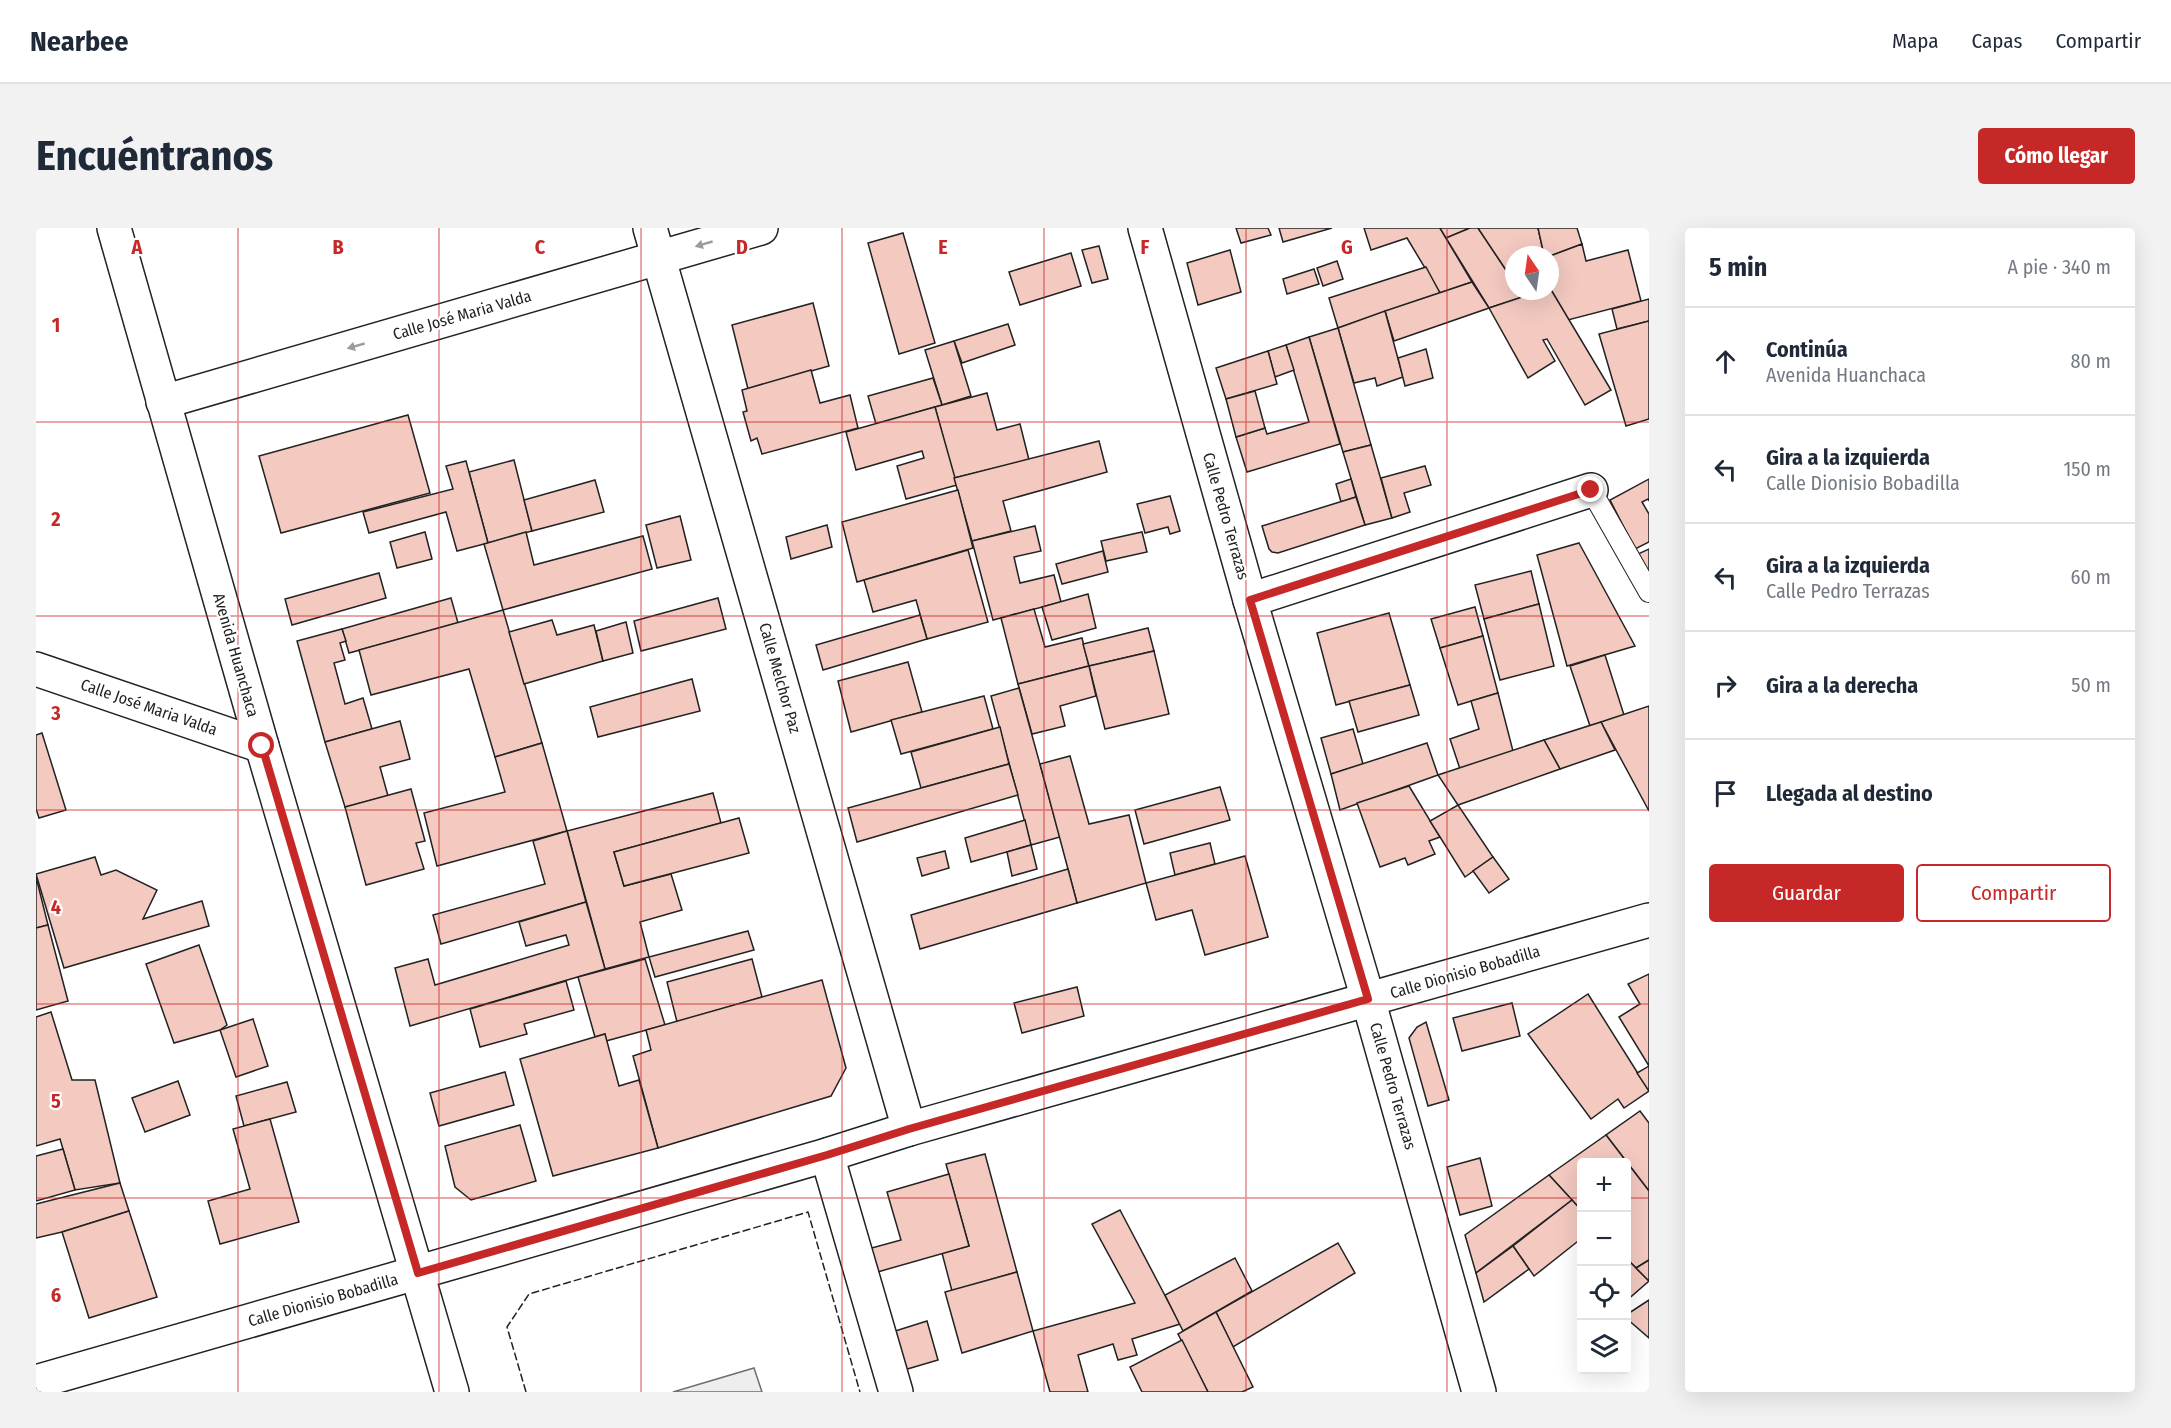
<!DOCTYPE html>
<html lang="es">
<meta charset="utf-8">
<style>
:root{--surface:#fff;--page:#f2f2f3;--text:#1f2937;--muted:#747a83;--line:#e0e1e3;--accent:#c62828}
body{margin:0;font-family:"Fira Sans Condensed",sans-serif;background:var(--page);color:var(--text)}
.controls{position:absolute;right:18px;bottom:18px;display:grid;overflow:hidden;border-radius:6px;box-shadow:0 6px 24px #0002}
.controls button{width:54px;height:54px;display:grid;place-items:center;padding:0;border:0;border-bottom:2px solid var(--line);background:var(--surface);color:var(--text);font:30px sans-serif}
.compass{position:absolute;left:1469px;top:18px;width:54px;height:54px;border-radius:50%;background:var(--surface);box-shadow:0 6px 24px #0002;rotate:347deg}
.stop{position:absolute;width:18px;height:18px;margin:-14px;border:4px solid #c62828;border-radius:50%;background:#fff}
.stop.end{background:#c62828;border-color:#fff;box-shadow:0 2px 6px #0008}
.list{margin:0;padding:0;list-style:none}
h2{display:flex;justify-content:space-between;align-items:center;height:78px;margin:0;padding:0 24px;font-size:26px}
h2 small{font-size:20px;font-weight:400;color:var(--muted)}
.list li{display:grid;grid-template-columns:39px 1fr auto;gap:18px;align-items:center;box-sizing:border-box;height:108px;padding:0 24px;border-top:2px solid var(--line)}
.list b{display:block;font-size:22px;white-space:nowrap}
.list p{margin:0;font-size:20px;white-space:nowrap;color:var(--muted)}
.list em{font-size:20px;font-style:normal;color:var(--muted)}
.actions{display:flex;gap:12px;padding:18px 24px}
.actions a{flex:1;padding:14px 0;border:2px solid var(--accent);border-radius:6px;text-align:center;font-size:21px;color:var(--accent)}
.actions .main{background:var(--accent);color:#fff}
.icon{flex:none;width:33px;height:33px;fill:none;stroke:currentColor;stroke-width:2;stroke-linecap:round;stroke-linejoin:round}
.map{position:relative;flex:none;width:1613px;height:1164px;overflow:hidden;border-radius:6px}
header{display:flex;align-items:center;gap:36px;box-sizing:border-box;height:84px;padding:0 30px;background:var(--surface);border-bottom:2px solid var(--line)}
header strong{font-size:28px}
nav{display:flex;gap:33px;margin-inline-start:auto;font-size:21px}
.intro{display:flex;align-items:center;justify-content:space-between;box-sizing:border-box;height:144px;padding:0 36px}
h1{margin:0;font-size:42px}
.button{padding:15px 27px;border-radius:6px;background:var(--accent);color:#fff;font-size:21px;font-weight:700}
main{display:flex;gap:36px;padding:0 36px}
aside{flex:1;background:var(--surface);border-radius:6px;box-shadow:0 6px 24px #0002}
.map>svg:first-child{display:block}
.green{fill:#eee;stroke:#6f6f6f;stroke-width:1.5}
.building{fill:#f3c9c0;stroke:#222;stroke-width:1.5}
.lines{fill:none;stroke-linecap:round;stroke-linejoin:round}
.service-casing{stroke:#222;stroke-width:22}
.minor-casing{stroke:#222;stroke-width:36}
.service{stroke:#fff;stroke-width:20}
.minor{stroke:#fff;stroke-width:33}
.fence{stroke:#222;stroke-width:1.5;stroke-dasharray:8 3;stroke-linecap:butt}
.oneway{fill:#9c9c9c}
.route{stroke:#c62828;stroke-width:8}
.grid{fill:none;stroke:#c62828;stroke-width:1.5;stroke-opacity:0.55}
.labels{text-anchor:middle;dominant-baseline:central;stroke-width:4.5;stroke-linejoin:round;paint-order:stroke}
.street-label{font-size:16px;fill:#222;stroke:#fff}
.grid-label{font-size:20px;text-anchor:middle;font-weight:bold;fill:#c62828;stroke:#fff;stroke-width:4.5;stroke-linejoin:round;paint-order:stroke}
</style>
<header>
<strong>Nearbee</strong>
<nav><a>Mapa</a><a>Capas</a><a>Compartir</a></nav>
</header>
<div class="intro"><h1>Encuéntranos</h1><a class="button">Cómo llegar</a></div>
<main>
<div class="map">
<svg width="1613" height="1164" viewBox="0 0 1613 1164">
<rect width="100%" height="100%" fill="#fff"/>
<path class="green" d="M718,1140L726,1164H637Z"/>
<g class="building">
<path d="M1200,0H1232L1235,7L1205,15Z"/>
<path d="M1243,0H1296L1247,14Z"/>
<path d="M1328,0H1404L1436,54L1404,65L1371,10L1335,22Z"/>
<path d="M1404,0H1434L1410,10Z"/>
<path d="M1434,0H1442L1472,45L1478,43V63H1504L1453,80L1410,10Z"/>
<path d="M1442,0H1502L1508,27H1478V43L1472,45Z"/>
<path d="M1502,0H1541L1546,16L1514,28L1508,27Z"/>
<path d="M867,5L899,115L863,126L832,15Z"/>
<path d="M1546,16L1550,33L1592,22L1605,73L1532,92L1514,60V28Z"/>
<path d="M1063,18L1072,51L1056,55L1046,22Z"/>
<path d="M1194,22L1205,64L1162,77L1151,35Z"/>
<path d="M1035,25L1045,58L984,77L973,44Z"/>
<path d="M1301,33L1307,51L1287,58L1281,40Z"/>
<path d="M1390,39L1404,65L1302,100L1293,70Z"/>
<path d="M1278,41L1283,56L1251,66L1247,51Z"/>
<path d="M1436,54L1453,80L1358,113L1349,83Z"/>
<path d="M1514,60L1575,162L1549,177L1511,111L1507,112L1519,133L1492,150L1453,80L1504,63H1514Z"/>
<path d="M1613,71V93L1581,101L1576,81Z"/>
<path d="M777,75L793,138L712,161L696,97Z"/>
<path d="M1349,83L1367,149L1341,158L1339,150L1318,155L1302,100Z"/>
<path d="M1613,93V191L1590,198L1563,106Z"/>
<path d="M972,96L979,117L926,135L918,113Z"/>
<path d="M1302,100L1335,217L1307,224L1273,109Z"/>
<path d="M1273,109L1304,216L1211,244L1200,209L1229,200L1231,206L1273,194L1250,117Z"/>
<path d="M918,113L935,168L906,177L889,122Z"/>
<path d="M1250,117L1258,142L1239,149L1232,123Z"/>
<path d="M1390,121L1397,150L1369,158L1362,130Z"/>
<path d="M1232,123L1241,156L1190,171L1180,140Z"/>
<path d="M775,142L784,175L814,167L822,200L726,226L721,210L715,213L707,184L711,183L706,162Z"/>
<path d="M897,150L906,177L840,196L832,168Z"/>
<path d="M1219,163L1229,200L1200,209L1190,171Z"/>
<path d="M951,165L961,202L984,196L993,232L918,250L899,179Z"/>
<path d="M899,179L921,257L870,271L861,238L888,230L886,223L820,242L810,204Z"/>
<path d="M372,187L394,265L245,305L223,228Z"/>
<path d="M1063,213L1071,244L967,273L975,303L936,313L918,250Z"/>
<path d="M1335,217L1356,290L1329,297L1307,224Z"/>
<path d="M478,232L496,303L452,315L433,244Z"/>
<path d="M430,233L452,315L421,323L410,284L333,305L327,284L417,261L410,238Z"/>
<path d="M1389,238L1395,257L1368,265L1374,284L1356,290L1345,250Z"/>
<path d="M1315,251L1320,269L1305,274L1300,256Z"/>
<path d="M1613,251V273L1612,271L1606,274L1613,286V314L1599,321L1574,272Z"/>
<path d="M559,252L568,284L496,303L488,272Z"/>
<path d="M922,262L937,320L821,354L806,294Z"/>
<path d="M1134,268L1144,303L1134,306L1132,299L1109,305L1101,276Z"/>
<path d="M1320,269L1329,297L1242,325L1236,324L1233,321L1226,298Z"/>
<path d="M644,288L655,332L621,340L610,297Z"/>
<path d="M791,297L796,319L755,331L750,309Z"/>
<path d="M999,298L1005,323L978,329L984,355L1018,347L1025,374L957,392L936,313Z"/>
<path d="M389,304L396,331L361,340L354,314Z"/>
<path d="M490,304L498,337L607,308L616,341L467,382L448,316Z"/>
<path d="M1106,304L1111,324L1070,333L1065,313Z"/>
<path d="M1543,315L1599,418L1531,438L1501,327Z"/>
<path d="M1613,321V346L1602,326Z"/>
<path d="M932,322L952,394L891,411L880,372L837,384L828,352Z"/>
<path d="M1067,323L1072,344L1026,356L1020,336Z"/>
<path d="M1495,343L1503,376L1448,391L1439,357Z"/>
<path d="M343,345L350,370L256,397L249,371Z"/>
<path d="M1052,366L1060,400L1016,412L1006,379Z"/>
<path d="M415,370L422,395L313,425L306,401Z"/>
<path d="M682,370L690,401L605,423L598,393Z"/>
<path d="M1503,376L1518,438L1464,452L1448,391Z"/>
<path d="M1439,379L1447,408L1404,420L1395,391Z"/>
<path d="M998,381L1009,419L1046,410L1053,438L982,456L965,390Z"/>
<path d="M467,382L506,515L459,529L433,441L335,467L323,422Z"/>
<path d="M1353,385L1374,457L1300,477L1281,405Z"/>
<path d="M884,387L891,411L787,442L780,417Z"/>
<path d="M516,392L521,407L558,397L567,433L488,456L473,404Z"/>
<path d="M590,394L597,425L567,433L560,403Z"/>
<path d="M1112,400L1118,423L1053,438L1047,416Z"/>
<path d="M306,401L310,413L304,415L309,432L298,435L309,476L327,470L336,501L289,514L261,413Z"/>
<path d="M1447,408L1462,465L1422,477L1404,420Z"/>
<path d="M1118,423L1133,486L1069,501L1053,438Z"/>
<path d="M1569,427L1588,487L1554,498L1534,438Z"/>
<path d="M872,434L886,484L815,504L802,453Z"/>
<path d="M1053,438L1060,468L1024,478L1029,498L996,506L982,456Z"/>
<path d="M656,451L664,483L562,509L554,479Z"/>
<path d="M1374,457L1383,487L1322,504L1313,473Z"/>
<path d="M983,460L1024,609L995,617L955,468Z"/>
<path d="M1462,465L1477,523L1424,541L1414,511L1443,501L1435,473Z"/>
<path d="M948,468L957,501L865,526L855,492Z"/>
<path d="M1613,478V583L1565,494Z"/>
<path d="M364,493L374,531L344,539L352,568L309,579L289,514Z"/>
<path d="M1565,494L1579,522L1524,541L1508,512Z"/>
<path d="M964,499L973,536L885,560L875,524Z"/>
<path d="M1317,501L1327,536L1295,546L1285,510Z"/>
<path d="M6,505L30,582L3,590L0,581V507Z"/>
<path d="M1508,512L1524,541L1422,577L1402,547Z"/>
<path d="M506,515L531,603L401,638L388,585L469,564L459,529Z"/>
<path d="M1391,515L1402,547L1304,582L1295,546Z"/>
<path d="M1034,528L1053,596L1093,587L1110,655L1041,675L1004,536Z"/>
<path d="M973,536L982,567L821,614L812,580Z"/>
<path d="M1373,558L1404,609L1393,613L1399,626L1372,637L1369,630L1344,639L1321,575Z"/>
<path d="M1184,559L1194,592L1108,616L1099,582Z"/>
<path d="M375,561L389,613L380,615L388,641L330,657L309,579Z"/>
<path d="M677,565L685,595L578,624L588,658L635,646L646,682L604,694L613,729L569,741L531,603Z"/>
<path d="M1422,577L1457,629L1429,649L1394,593Z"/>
<path d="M703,590L713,625L588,658L578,624Z"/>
<path d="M989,592L995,617L935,634L929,610Z"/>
<path d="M531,603L550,674L405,716L397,687L509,656L497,613Z"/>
<path d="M1174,615L1179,636L1139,647L1134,625Z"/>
<path d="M995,617L1001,641L976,648L971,624Z"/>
<path d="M909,623L913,640L886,648L881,630Z"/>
<path d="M1209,628L1232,709L1169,727L1156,682L1120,692L1110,655Z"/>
<path d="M59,629L65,647L80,642L121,662L107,691L166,673L173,698L28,740L0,646Z"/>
<path d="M1457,629L1473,651L1453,665L1437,643Z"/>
<path d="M1032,641L1041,675L884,721L875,687Z"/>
<path d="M0,649L12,697L0,700Z"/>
<path d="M550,674L569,741L374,798L359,740L392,731L399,757L533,717L530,707L490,718L483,694Z"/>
<path d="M12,697L32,773L0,782V700Z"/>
<path d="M712,703L718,722L619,749L613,729Z"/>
<path d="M163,717L191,797L184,802L138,815L110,736Z"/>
<path d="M609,731L629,797L570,813L569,806L559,809L542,749Z"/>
<path d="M716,731L726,769L641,794L631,754Z"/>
<path d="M1613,746V838L1583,789L1604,776L1592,756Z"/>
<path d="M786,752L810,840L795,868L622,920L597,828L615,822L610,802Z"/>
<path d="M530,753L538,782L488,796L491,806L444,819L434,781Z"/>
<path d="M1041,759L1048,788L986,805L978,775Z"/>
<path d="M1552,766L1613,863L1588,880L1582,871L1555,891L1492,806Z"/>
<path d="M1476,775L1484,808L1426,823L1417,790Z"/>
<path d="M15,784L36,852H59L84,955L39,962L24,911L0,918V789Z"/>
<path d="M217,791L232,838L200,849L184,802Z"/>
<path d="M1390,794L1413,872L1392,878L1373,810L1381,799Z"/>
<path d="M569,806L583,858L603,852L622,920L517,948L484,831Z"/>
<path d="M1613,838V863L1601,845Z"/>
<path d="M469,844L478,877L403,898L394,865Z"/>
<path d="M142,853L154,887L109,904L96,870Z"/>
<path d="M251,854L260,884L208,898L200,868Z"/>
<path d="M1604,883L1613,895V963L1570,907Z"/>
<path d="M234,891L263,994L184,1016L172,973L214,961L197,901Z"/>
<path d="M484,897L500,953L435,972L419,959L409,918Z"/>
<path d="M1570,907L1613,963V1032L1600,1040L1590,1030V934H1546V983L1513,947Z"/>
<path d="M27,921L39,962L0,973V928Z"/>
<path d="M949,926L981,1044L916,1063L906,1025L933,1018L910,936Z"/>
<path d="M1444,930L1456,978L1424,987L1411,939Z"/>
<path d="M913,946L933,1018L838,1045L832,1021L865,1012L851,964Z"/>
<path d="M1513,947L1536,972L1440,1045L1429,1007Z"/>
<path d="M84,955L93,983L26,1004L0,1010V976Z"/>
<path d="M1536,972L1546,983V1010L1498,1048L1477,1018Z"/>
<path d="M1084,982L1144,1096L1096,1111L1101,1127L1082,1132L1077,1116L1042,1127L1052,1164H1014L997,1103L1099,1075L1056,996Z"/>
<path d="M93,983L121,1069L53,1090L26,1004Z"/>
<path d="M1302,1015L1319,1045L1197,1119L1180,1084Z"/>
<path d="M1477,1018L1493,1041L1448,1074L1440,1045Z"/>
<path d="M1199,1030L1216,1063L1147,1103L1129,1067Z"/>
<path d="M1590,1030L1613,1053L1590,1073Z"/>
<path d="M1613,1032V1053L1600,1040Z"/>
<path d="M981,1044L997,1103L926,1125L909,1064Z"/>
<path d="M1613,1072V1110L1590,1090V1087Z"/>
<path d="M1180,1084L1217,1159L1206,1164H1172L1142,1106Z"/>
<path d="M891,1093L902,1132L868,1142L856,1104Z"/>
<path d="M1146,1112L1172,1164H1106L1094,1139Z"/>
</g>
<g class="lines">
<defs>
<path id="service" d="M1555,262L1613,364"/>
<g id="minor">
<path d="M78,0L226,518L416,1164"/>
<path d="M614,0L873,901"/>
<path d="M1109,0L1214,372L1332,771L1443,1164"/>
<path d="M127,174L725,0"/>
<path d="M1214,372L1555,262"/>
<path d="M0,441L226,518"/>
<path d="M791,927L860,1164"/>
<path d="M0,1154L791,927L873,901L1613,692"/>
</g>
</defs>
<use href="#service" class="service-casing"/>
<use href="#minor" class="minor-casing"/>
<use href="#service" class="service"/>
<use href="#minor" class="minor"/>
<path class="fence" d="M490,1164L471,1099L493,1066L772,984L824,1164"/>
</g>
<defs><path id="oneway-solid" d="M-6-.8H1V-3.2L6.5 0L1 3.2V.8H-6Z" transform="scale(1.5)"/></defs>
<g class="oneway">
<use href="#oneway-solid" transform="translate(668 16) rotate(164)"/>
<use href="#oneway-solid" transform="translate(320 118) rotate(164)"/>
</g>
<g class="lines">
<path class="route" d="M226,518L382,1045L791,927L873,901L1332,771L1214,372L1555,262"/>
</g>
<path class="grid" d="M202,0V1164M403,0V1164M605,0V1164M806,0V1164M1008,0V1164M1210,0V1164M1411,0V1164M0,194H1613M0,388H1613M0,582H1613M0,776H1613M0,970H1546M1590,970H1613"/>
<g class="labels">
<g class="street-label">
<text transform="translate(426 87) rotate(-16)">Calle José Maria Valda</text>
<text transform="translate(1190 288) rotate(74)">Calle Pedro Terrazas</text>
<text transform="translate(200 427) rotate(74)">Avenida Huanchaca</text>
<text transform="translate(744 450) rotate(74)">Calle Melchor Paz</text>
<text transform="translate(113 479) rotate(19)">Calle José Maria Valda</text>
<text transform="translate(1429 744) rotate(-16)">Calle Dionisio Bobadilla</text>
<text transform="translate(1357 858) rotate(74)">Calle Pedro Terrazas</text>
<text transform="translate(287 1072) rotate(-16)">Calle Dionisio Bobadilla</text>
</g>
</g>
<g class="grid-label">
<text x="101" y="26">A</text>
<text x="302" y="26">B</text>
<text x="504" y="26">C</text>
<text x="706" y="26">D</text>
<text x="907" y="26">E</text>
<text x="1109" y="26">F</text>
<text x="1311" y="26">G</text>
<text x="20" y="104">1</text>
<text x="20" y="298">2</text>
<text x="20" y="492">3</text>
<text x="20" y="686">4</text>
<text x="20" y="880">5</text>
<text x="20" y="1074">6</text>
</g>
</svg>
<div class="controls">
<button>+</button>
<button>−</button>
<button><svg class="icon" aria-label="locate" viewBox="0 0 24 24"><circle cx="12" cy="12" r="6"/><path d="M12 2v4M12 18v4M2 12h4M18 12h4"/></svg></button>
<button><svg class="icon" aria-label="layers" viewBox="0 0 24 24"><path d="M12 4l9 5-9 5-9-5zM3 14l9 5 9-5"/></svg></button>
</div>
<svg class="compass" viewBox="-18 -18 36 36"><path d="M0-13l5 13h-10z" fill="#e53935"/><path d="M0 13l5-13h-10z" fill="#747a83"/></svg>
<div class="stop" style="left:226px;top:518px"></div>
<div class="stop end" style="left:1555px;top:262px"></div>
</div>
<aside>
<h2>5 min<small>A pie · 340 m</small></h2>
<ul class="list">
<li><svg class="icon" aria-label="ahead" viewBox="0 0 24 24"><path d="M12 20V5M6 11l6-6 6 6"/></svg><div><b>Continúa</b><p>Avenida Huanchaca</p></div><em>80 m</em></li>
<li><svg class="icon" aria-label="left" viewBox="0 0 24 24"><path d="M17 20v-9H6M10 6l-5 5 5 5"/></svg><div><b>Gira a la izquierda</b><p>Calle Dionisio Bobadilla</p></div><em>150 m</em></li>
<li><svg class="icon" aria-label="left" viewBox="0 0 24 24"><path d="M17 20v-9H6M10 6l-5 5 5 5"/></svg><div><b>Gira a la izquierda</b><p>Calle Pedro Terrazas</p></div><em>60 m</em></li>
<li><svg class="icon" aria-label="right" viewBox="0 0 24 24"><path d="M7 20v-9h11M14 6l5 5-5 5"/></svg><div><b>Gira a la derecha</b></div><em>50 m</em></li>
<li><svg class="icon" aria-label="arrive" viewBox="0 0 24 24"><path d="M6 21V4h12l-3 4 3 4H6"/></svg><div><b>Llegada al destino</b></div></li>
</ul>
<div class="actions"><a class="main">Guardar</a><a>Compartir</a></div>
</aside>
</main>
